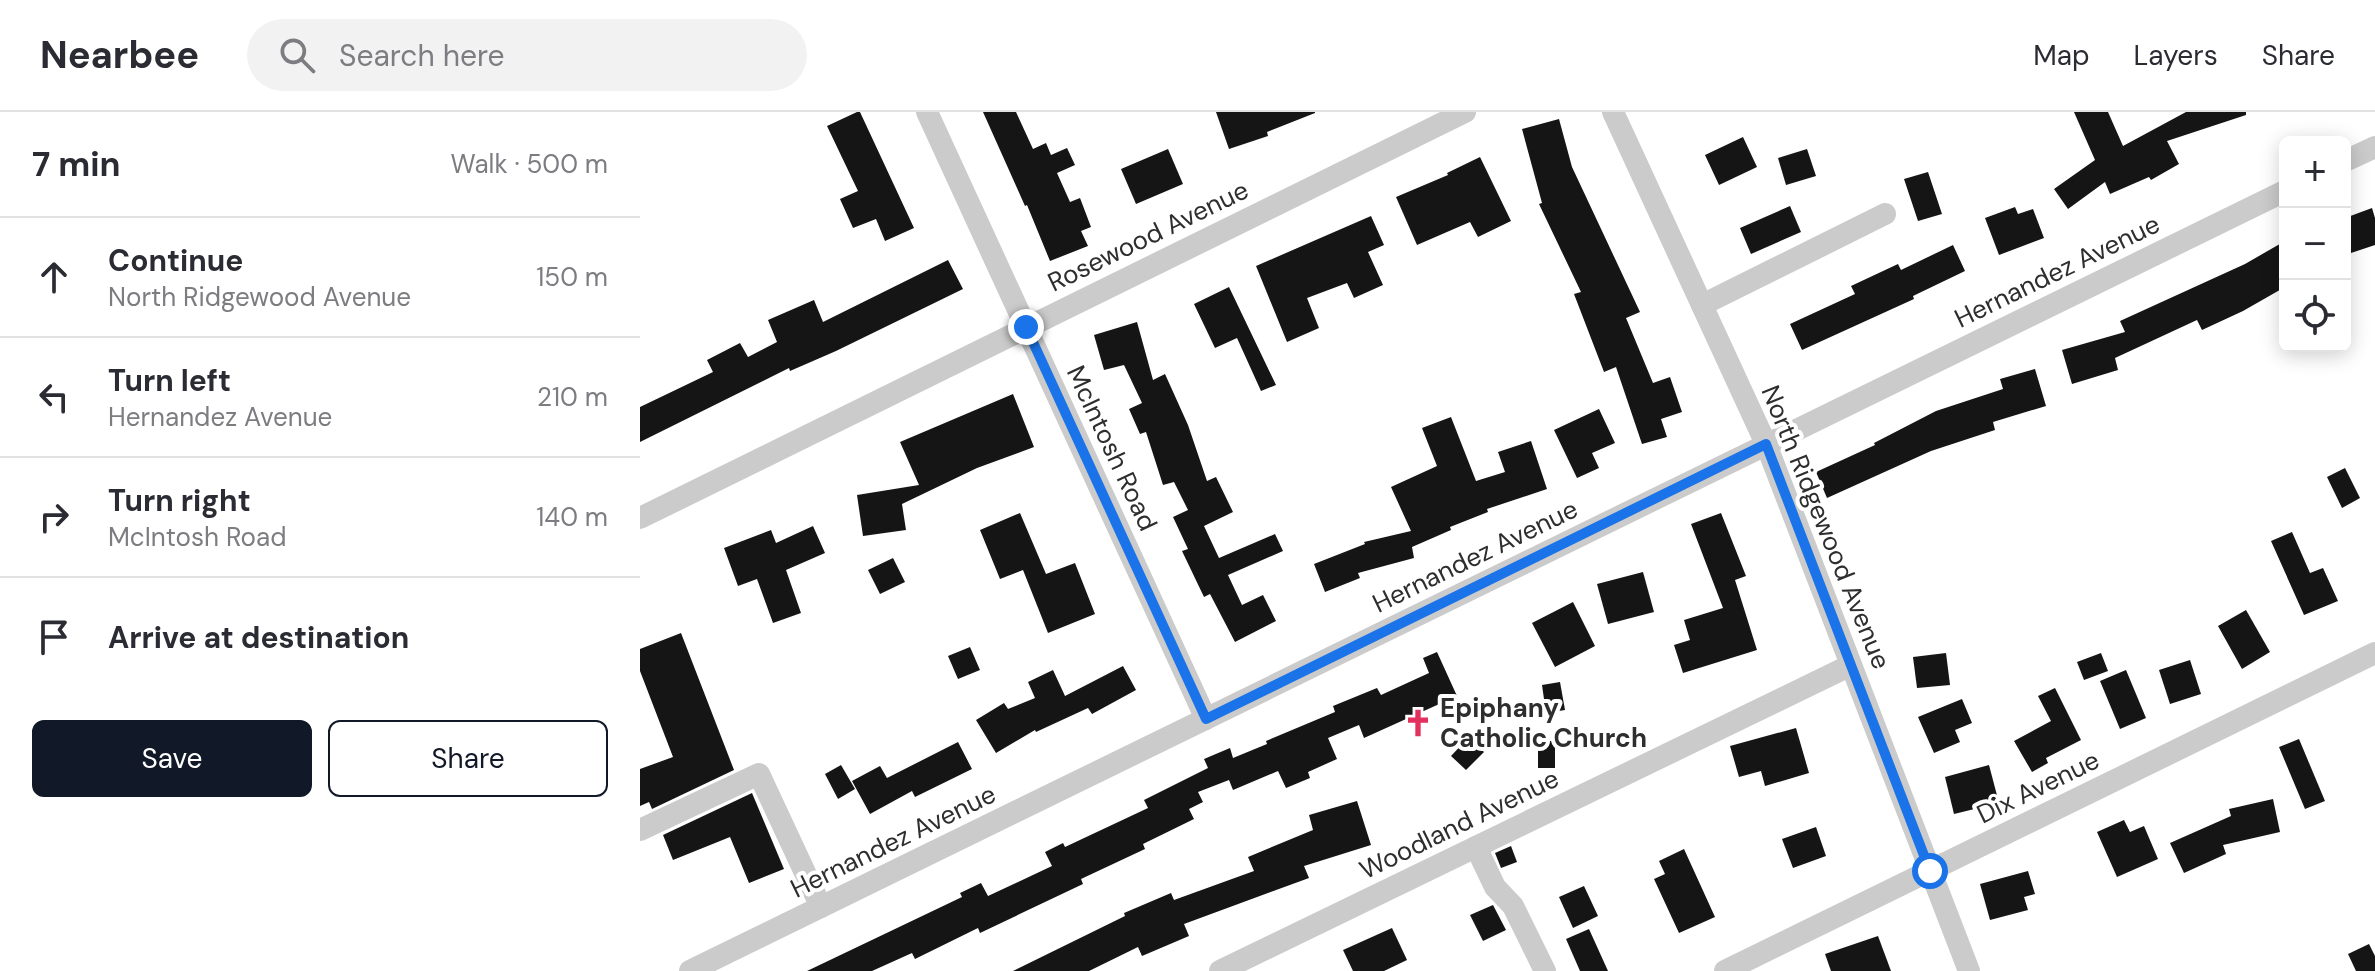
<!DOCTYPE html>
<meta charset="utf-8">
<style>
:root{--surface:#fff;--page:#f2f2f3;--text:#2b2b33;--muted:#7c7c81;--line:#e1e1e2;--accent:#111827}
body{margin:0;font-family:"DM Sans",sans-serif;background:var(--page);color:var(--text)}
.controls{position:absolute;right:24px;top:24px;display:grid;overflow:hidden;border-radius:12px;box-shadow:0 4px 20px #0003}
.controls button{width:72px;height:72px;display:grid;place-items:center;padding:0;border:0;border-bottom:2px solid var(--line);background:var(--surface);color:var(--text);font:40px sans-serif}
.stop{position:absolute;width:24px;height:24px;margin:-18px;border:6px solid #1a73e8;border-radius:50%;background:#fff}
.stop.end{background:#1a73e8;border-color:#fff;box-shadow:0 2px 8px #0008}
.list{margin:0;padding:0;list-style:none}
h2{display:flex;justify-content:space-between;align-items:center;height:104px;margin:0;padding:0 32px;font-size:34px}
h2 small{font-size:26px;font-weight:400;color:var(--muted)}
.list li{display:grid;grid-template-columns:52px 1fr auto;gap:24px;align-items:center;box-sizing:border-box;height:120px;padding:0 32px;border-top:2px solid var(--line)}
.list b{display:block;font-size:30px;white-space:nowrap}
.list p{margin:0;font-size:26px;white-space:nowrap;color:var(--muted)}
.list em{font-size:26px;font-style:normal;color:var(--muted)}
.actions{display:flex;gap:16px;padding:24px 32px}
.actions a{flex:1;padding:18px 0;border:2px solid var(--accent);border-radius:12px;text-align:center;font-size:28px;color:var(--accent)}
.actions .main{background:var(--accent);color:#fff}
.icon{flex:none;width:44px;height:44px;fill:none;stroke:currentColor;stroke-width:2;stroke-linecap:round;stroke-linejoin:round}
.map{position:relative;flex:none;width:1735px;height:859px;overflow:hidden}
header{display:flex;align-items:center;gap:48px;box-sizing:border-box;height:112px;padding:0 40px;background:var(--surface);border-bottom:2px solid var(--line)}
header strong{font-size:38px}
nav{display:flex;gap:44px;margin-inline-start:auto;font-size:28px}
.search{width:560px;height:72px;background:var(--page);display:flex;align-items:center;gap:20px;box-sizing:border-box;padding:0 28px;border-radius:44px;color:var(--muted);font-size:30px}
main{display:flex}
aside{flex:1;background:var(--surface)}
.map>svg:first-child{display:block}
.building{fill:#151515}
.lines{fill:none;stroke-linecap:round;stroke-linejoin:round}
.minor{stroke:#cbcbcb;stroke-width:22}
.route{stroke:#1a73e8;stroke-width:10}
.labels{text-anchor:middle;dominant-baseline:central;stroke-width:8;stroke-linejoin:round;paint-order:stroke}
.street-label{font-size:26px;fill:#2e2e2e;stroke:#fff}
.poi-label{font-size:26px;font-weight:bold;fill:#2e2e2e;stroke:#fff;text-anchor:start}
</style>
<header>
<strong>Nearbee</strong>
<div class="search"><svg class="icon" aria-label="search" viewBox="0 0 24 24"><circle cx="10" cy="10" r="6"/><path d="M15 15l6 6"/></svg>Search here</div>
<nav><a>Map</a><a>Layers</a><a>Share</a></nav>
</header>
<main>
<aside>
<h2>7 min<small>Walk · 500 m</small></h2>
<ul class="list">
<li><svg class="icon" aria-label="ahead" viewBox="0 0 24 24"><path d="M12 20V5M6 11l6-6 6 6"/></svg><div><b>Continue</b><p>North Ridgewood Avenue</p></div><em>150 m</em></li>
<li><svg class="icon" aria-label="left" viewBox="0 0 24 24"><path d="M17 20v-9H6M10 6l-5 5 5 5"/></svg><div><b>Turn left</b><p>Hernandez Avenue</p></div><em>210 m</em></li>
<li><svg class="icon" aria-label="right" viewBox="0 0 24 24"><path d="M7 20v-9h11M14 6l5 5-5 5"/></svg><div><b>Turn right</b><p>McIntosh Road</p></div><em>140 m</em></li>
<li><svg class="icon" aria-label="arrive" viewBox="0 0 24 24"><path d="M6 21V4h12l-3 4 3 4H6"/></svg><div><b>Arrive at destination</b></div></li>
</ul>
<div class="actions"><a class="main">Save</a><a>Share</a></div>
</aside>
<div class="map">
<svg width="1735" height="859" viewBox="0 0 1735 859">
<rect width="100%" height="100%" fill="#fff"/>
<g class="building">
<path d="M217,0H220L274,116L245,129L236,107L213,116L200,87L218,79L187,14Z"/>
<path d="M343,0H376L393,37L406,31L411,43L427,36L435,53L417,61L430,90L440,86L451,115L441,119L448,134L410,149L387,93L385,94Z"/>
<path d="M576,0H675V1L627,20L628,24L589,37Z"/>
<path d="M1434,0H1468L1483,34L1546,0H1606V3L1527,29L1539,52L1511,68L1509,65L1470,82L1465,70L1428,97L1414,77L1455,48Z"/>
<path d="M919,7L932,55L1000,200L986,206L1013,271L1030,265L1042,300L1021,307L1027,325L1002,332L976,255L964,260L934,182L941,180L899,92L902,91L882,17Z"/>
<path d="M1103,25L1117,55L1079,73L1065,43Z"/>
<path d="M528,37L543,72L496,92L481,57Z"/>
<path d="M1167,37L1176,64L1146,73L1138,46Z"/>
<path d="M840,45L871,109L838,125L830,110L777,133L756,85L808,63L807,61Z"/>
<path d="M1288,60L1302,102L1278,109L1264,67Z"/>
<path d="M1150,94L1161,120L1111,142L1100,116Z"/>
<path d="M1375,95L1378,102L1393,97L1404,126L1359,143L1345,106Z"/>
<path d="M1732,96L1735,106V133L1705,143V106Z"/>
<path d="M731,104L744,133L728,140L743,173L714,186L707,171L667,186L679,216L647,230L616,154Z"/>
<path d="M1645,129V175L1603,199L1562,218L1557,208L1475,246L1478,258L1432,272L1422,238L1485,220L1480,209L1605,152Z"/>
<path d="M1313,133L1325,159L1273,184L1274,187L1162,238L1150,212L1215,182L1211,174L1258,152L1261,158Z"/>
<path d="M308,148L323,177L196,239L150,259L149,256L0,330V295L73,260L67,248L100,231L108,245L137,230L128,208L174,188L183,210Z"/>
<path d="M589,175L636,273L621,279L597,226L575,236L554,192Z"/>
<path d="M497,210L513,268L525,262L548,313L567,369L576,365L593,400L564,414L579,446L635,422L643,439L588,463L602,493L623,483L636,509L595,530L570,482L564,485L542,439L548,437L533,405L548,398L534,370L523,373L506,320L500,322L489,297L502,291L484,253L464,258L454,223Z"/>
<path d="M1395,257L1406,294L1353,310L1355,318L1291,339L1187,386L1176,360L1235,333L1234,331L1296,299L1363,277L1360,267Z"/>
<path d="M373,282L394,335L337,356L262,392L266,418L223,424L217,383L279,373L260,330Z"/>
<path d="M959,297L975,331L952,341L959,356L937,366L914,318Z"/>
<path d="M811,305L836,369L865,360L858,340L891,329L907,377L847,397L848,400L810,415L811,418L772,435L774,446L718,461L720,466L685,480L674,452L725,432L724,430L771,419L751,375L797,354L782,316Z"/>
<path d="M1705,356L1720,386L1702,396L1687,365Z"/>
<path d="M380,401L406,462L435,451L455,502L408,521L383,458L360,467L340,418Z"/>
<path d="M1081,401L1106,464L1095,468L1117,538L1043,561L1034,533L1050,528L1044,508L1083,496L1051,412Z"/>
<path d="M173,414L185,441L146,458L161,501L133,511L117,467L98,474L84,436L131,418L136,431Z"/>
<path d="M1652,420L1670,461L1683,456L1698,489L1664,503L1631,429Z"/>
<path d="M253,446L265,470L240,482L228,458Z"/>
<path d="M1003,460L1014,500L968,512L957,472Z"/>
<path d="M933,490L955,534L915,555L892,511Z"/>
<path d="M1606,498L1630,540L1602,557L1578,514Z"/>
<path d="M41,521L94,658L12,697L9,690L0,694V657L33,645L0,559V537Z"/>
<path d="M330,535L340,558L318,567L308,544Z"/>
<path d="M797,540L817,584L724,626L719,613L688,626L697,647L668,660L670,666L646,676L638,659L593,678L589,668L558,680L563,690L549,697L554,707L503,732L505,737L441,767L443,772L340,821L338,816L275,847L272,841L232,859H167L322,785L320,781L341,771L348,784L412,754L405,740L423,731L425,735L508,696L504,688L568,656L564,647L590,636L593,646L627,632L626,629L695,600L693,594L737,576L741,583L789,561L783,546Z"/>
<path d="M1306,541L1310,573L1277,576L1273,545Z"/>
<path d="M1461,541L1468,559L1444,568L1437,550Z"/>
<path d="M1550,548L1561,582L1530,592L1519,558Z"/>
<path d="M483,554L496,578L452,602L448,596L396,620L395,618L356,641L336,608L364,591L368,597L395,586L388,570L413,558L425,584Z"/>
<path d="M1486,558L1506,606L1480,617L1460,569Z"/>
<path d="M920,570L925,598L906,601L902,573Z"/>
<path d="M1415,576L1441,628L1406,646L1408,651L1392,660L1374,629L1411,609L1398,584Z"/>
<path d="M1322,587L1332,611L1315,618L1320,630L1294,641L1278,605Z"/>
<path d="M1156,616L1169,661L1125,674L1121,659L1099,665L1090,634Z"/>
<path d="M1659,627L1685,689L1665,697L1639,635Z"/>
<path d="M825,629H832L844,640L826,658L811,644Z"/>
<rect x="898" y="629" width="17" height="27"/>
<path d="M318,630L332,657L275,685L272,679L230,702L212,669L240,654L247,666Z"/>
<path d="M201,653L215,677L198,687L185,662Z"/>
<path d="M1349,653L1359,691L1314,702L1305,665Z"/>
<path d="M112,681L144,757L109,771L90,725L33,748L23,723Z"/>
<path d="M1633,687L1640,720L1583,733L1586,742L1544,761L1530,731L1591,704L1589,697Z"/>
<path d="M717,689L731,733L664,754L669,766L544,812L549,824L502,844L498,835L449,859H373L485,804L484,801L531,781L534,788L614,759L608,745L673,718L669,703Z"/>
<path d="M1484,708L1490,720L1504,714L1518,747L1477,765L1457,720Z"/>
<path d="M1176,715L1186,744L1153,756L1142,727Z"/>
<path d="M871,734L877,750L861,756L855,741Z"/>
<path d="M1044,737L1075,805L1039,821L1014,767L1025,762L1019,749Z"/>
<path d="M1388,759L1395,782L1384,785L1388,798L1350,808L1340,772Z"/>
<path d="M944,774L958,804L933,816L919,785Z"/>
<path d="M853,793L866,818L843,829L830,803Z"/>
<path d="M752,816L767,848L744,859H713L703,838Z"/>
<path d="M949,817L968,859H940L926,827Z"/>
<path d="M1238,824L1251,859H1191L1185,842Z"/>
<path d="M1729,832L1735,844V859H1716L1708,842Z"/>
</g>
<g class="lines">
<g class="minor">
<path d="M287,0L566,607"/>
<path d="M973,0L1126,332L1329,859"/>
<path d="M1705,49L1735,35"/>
<path d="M1062,193L1245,102"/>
<path d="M0,406L825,0"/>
<path d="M0,718L119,662L181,795"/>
<path d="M836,735L855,775L873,794L905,859"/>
<path d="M50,859L1645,79"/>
<path d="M580,859L1211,553"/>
<path d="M1085,859L1735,541"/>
</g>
</g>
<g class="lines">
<path class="route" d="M386,215L566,607L1126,332L1290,759"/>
</g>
<defs>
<symbol id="church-bare" viewBox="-9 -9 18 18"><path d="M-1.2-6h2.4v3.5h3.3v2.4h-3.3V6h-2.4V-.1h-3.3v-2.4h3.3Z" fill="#e3315f" stroke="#fff" stroke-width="2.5" paint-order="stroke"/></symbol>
</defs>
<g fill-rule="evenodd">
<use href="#church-bare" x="758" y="591" width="40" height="40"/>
</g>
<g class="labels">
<g class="street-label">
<text transform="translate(508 124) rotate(-26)">Rosewood Avenue</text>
<text transform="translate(1417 159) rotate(-26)">Hernandez Avenue</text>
<text transform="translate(472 336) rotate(65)">McIntosh Road</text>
<text transform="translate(1186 415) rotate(68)">North Ridgewood Avenue</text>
<text transform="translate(835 444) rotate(-26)">Hernandez Avenue</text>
<text transform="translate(1398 675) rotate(-26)">Dix Avenue</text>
<text transform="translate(819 712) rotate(-26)">Woodland Avenue</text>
<text transform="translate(253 729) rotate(-26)">Hernandez Avenue</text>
</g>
<g class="poi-label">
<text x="800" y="596">Epiphany<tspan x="800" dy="30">Catholic Church</tspan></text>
</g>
</g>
</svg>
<div class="controls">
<button>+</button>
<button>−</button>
<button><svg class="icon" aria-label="locate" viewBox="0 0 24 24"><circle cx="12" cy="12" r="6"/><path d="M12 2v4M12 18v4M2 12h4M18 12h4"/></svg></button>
</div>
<div class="stop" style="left:1290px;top:759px"></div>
<div class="stop end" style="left:386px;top:215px"></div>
</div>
</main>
